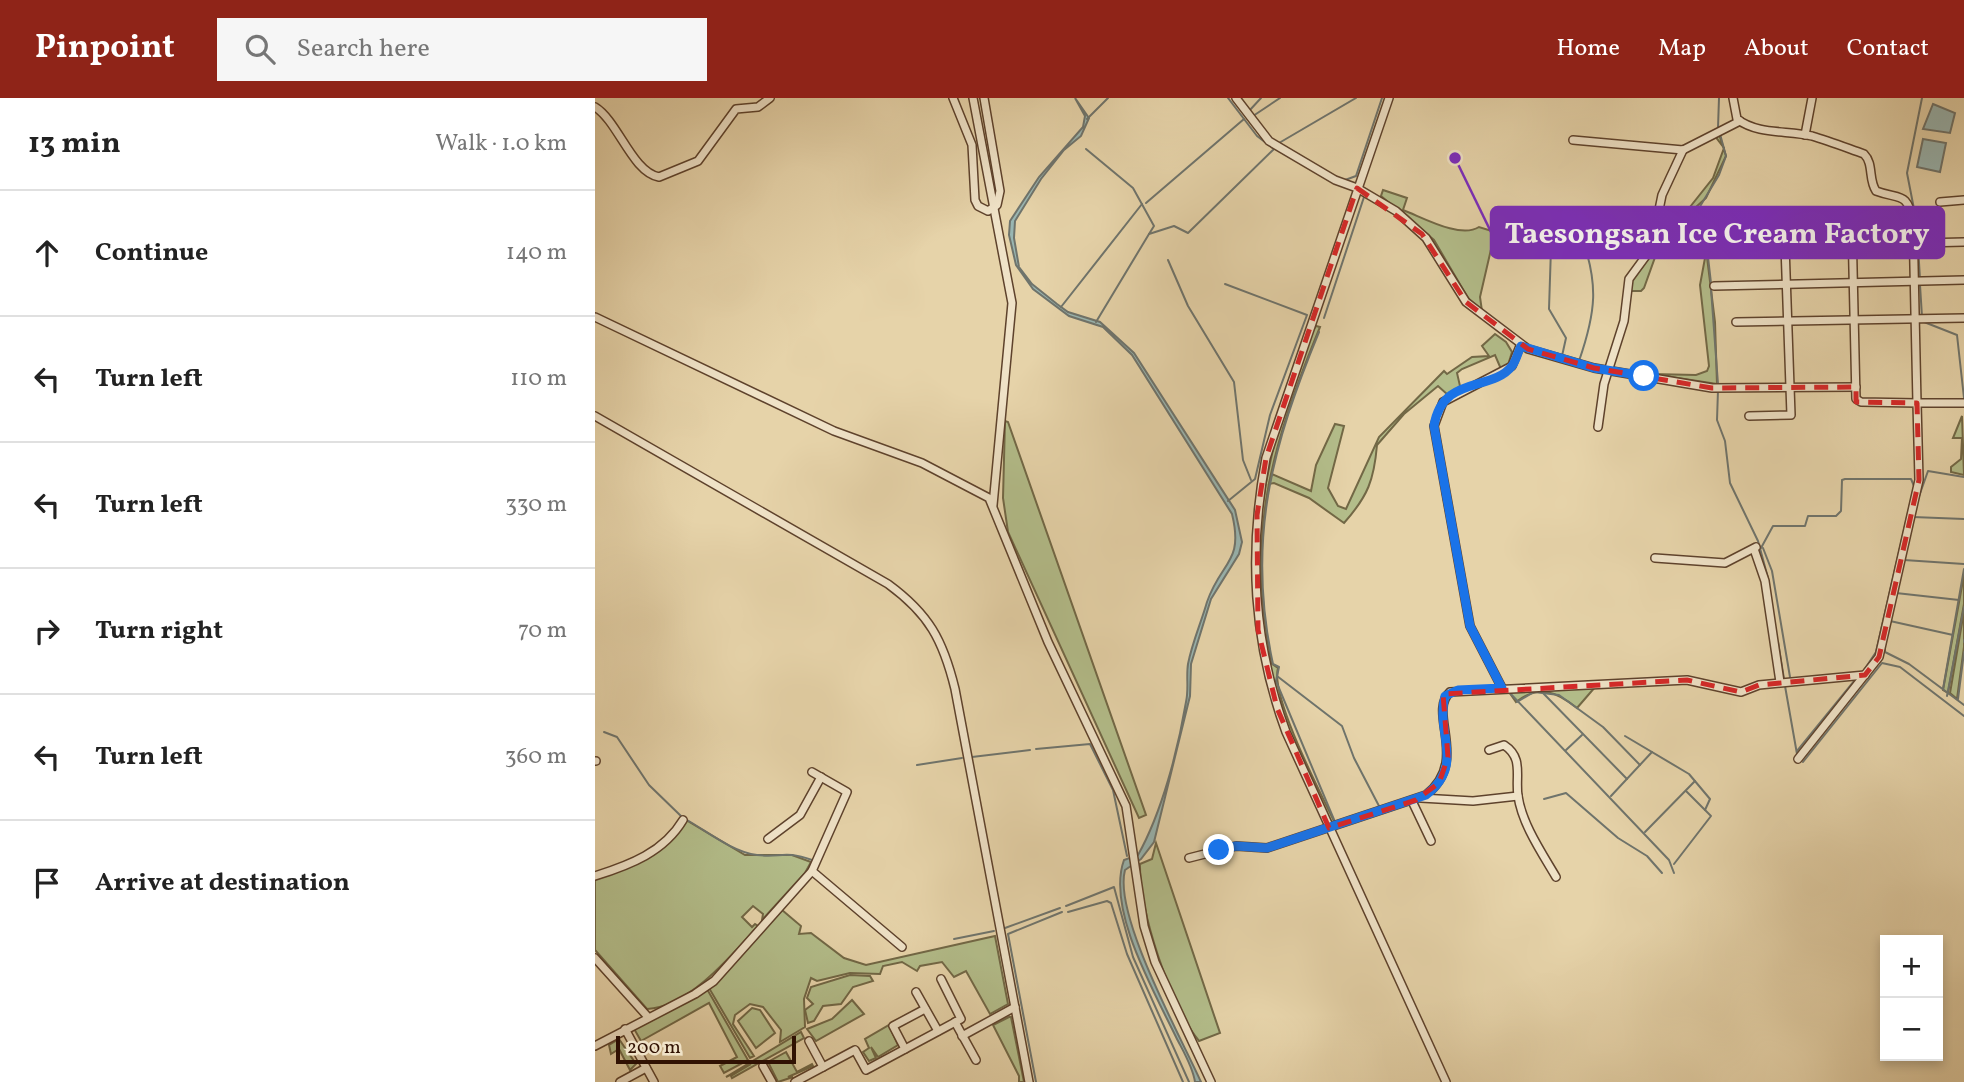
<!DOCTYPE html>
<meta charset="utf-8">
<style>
:root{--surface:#fff;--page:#f6f6f6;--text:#222;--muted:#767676;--line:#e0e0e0;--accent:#8f2418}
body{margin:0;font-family:Vollkorn,serif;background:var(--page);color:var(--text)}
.controls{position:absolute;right:21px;bottom:21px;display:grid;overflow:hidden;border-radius:0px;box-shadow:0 4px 10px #0003}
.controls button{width:63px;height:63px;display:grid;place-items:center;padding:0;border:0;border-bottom:2px solid var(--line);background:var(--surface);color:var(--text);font:35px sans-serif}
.scale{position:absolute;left:21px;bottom:18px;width:180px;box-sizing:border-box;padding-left:7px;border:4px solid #311203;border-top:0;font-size:19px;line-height:24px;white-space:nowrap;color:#311203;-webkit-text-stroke:5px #efe2c7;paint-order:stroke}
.stop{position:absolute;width:21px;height:21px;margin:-16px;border:5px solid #1a73e8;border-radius:50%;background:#fff}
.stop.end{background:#1a73e8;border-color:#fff;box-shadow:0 2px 7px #0008}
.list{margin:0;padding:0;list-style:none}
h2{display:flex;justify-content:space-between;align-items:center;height:91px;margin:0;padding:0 28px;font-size:30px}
h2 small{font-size:23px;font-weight:400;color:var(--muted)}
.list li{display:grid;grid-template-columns:46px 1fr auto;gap:21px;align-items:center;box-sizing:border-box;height:126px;padding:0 28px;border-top:2px solid var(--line)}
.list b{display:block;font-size:26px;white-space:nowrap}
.list em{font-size:23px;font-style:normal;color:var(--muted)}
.icon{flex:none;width:38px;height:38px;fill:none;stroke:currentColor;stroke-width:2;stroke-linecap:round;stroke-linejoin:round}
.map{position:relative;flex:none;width:1369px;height:984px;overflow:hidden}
header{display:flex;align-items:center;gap:42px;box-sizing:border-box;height:98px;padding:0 35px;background:var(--accent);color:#fff}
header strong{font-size:33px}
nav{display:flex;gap:38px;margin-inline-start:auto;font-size:24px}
.search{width:490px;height:63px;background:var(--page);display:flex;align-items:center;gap:18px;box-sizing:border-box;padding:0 24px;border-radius:0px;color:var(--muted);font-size:26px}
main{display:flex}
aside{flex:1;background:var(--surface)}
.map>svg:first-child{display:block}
.green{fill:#b3bd8a;stroke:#726846;stroke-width:2}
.water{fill:#99b6b2;stroke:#6f746c;stroke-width:2}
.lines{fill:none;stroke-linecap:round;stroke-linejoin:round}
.stream{stroke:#6f746c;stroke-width:2}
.minor-casing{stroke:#5e422c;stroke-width:10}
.minor{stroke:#efe2c7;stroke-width:7}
.route{stroke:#1a73e8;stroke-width:9}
.marked{fill:none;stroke:#d62828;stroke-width:5;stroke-dasharray:14 9;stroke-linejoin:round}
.leader{fill:none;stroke:#7b2cbf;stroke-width:2.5}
.callout-dot{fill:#7b2cbf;stroke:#efe2c7;stroke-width:2.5}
.callout{fill:#7b2cbf;stroke:#7b2cbf;stroke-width:2.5}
.callout-label{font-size:30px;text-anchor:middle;font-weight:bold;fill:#fff}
</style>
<header>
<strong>Pinpoint</strong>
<div class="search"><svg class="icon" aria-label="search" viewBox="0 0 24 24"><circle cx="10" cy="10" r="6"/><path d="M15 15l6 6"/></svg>Search here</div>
<nav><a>Home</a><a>Map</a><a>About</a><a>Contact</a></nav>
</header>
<main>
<aside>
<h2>13 min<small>Walk · 1.0 km</small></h2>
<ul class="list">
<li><svg class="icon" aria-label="ahead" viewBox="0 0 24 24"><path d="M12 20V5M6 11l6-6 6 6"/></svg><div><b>Continue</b></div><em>140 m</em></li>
<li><svg class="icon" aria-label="left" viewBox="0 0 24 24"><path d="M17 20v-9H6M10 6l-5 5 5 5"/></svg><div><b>Turn left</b></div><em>110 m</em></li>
<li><svg class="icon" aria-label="left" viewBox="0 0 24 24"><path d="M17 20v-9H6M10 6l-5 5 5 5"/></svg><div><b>Turn left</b></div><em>330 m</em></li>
<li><svg class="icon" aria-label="right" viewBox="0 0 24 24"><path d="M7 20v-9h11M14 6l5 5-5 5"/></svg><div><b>Turn right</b></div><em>70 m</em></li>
<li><svg class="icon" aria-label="left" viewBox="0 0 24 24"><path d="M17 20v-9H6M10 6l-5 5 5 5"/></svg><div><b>Turn left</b></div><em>360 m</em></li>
<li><svg class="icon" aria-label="arrive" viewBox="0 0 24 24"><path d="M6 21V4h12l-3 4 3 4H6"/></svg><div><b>Arrive at destination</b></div></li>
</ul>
</aside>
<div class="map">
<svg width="1369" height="984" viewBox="0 0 1369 984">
<rect width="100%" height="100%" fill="#e6d3a9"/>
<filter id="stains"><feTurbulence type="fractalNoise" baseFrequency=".00286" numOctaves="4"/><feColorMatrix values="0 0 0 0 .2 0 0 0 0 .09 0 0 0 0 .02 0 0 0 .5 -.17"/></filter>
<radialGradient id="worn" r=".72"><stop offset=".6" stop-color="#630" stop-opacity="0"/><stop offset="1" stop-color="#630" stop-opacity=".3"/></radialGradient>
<g class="green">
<path d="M1124,36L1131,58L1111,100L1101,109L1100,115L1114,148L1112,159L1120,224L1122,286L1057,276L1101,277L1112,273L1114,268L1105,187L1110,160L1098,152L1095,109L1118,80L1129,50L1120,38Z"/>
<path d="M788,92L812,100L808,112C827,119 865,141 884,129L900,134L885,199L887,213L873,200L839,142L786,98Z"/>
<path d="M1062,137L1063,151L1049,190L1046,193H1034L1035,182Z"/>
<path d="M721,228L725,229C676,349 650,436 677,566L683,570C675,598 725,694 740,725L736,727C714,679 687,631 675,580C653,488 662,390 693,302C699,283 709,241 721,228Z"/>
<path d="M900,236L911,244L917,254L913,267L906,271L900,257L867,271L862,275L865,288L853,297L843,288L809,316L782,347C779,382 773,398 749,425L714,400L679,385L674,386L677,376L716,393L721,367L740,326L749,328L733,390L743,408L751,411L784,339L849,273L852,276L877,259L894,258L887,248Z"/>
<path d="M1367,318L1369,377L1356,374V369L1366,361L1367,340H1358Z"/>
<path d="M410,323L413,324L551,717L544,720L413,434L408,400Z"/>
<path d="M1369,477V506L1353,595L1348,592Z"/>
<path d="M1369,513V549L1362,601L1355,595Z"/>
<path d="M1001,588L982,610C962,594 944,586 921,604L914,594Z"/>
<path d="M91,722L150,757H197L216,764L210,775L167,822L168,816L158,808L147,819L157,829L160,826L163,828C137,857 94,909 52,911L0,852V780C38,765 68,757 91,722Z"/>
<path d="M561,745L625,935L604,943C575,907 544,812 545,766L557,761Z"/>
<path d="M187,812L206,828L204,836L216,835L249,860L271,867L400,838L413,906L395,916L371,873L359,879L347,864L325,868L322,873L307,864L288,868L285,876L255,875L222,883L216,880L209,901L210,929L185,944L186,932L168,909L155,906L140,917L138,926L159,958L155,960L114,890Z"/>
<path d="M255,877L275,878L278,883L258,889L246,906L228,908L219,923L213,925L210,912L218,906L212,900L216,889Z"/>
<path d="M112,891L153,962L129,975L125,968L142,959L114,905L46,943L38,929Z"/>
<path d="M257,902L269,916L221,943L212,931L237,921Z"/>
<path d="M157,910L165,912L180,935L161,950L143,923Z"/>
<path d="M414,919H416L429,984H424V978L398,927Z"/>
<path d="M294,927L303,947L283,959L276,949L281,960L274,963L268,954L274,950L270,941Z"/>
<path d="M206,934L209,940L137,980L136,978L156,966L131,979Z"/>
<path d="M24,941L41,966L35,972L24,951L16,956L14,947Z"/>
<path d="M191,954L202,974L217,966L218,968L193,979H198L183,984L173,964Z"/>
</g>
<g class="water">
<path d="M480,0L494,20L486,38L469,52L446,81L420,123L419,140L424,169L437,186L462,206L473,214L505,224L539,255L640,412L647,444L644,456L616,501L596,566L595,598L559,744L546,761L530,772C518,817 586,939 606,984H600C598,969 588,953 581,939C560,895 511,811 529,762L543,757C567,714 583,652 591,604C594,591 591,579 593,566C597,545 606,525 612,504C626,463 649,465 637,416L537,257L508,229L474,218L438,191L421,167L414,137L415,123L444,79L488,29L490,18Z"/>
<path d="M1338,6L1360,15L1355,35L1328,31Z"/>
<path d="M1328,41L1351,45L1345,74L1322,69Z"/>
</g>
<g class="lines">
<g class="stream">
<path d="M654,13L666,0"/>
<path d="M658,18L685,0"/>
<path d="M492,21L513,0"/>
<path d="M1123,30L1124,0"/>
<path d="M684,45L761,0"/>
<path d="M491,51L538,90L559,128L554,136"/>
<path d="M750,82L761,78L787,0"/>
<path d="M551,105L649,21"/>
<path d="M1319,111L1312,75L1327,0"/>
<path d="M946,126L956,150L954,211L971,240L967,258"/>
<path d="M1322,127L1323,142"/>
<path d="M1323,148L1325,181"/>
<path d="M573,162L593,208L639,284L648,362L656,382"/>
<path d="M1116,185L1113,159L1115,145L1101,115L1124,77L1131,58L1125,36"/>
<path d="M630,186L712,217L675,317L660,381L633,403"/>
<path d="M1325,187L1327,219"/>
<path d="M1116,191L1123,286"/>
<path d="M466,209L547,106"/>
<path d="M729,220L769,99"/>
<path d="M501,224L554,136L579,128L593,135L679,51L662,38L633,0"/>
<path d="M1329,224L1362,237L1369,300"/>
<path d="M724,234C677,348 651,442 678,566L684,569L681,583L740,724"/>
<path d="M984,263C1001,214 1004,186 986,137"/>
<path d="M1123,292L1122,322L1130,343L1135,385L1163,443L1173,480"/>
<path d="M847,393L856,440"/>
<path d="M1322,404L1333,373L1369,379"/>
<path d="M1318,419L1369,421"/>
<path d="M1166,450L1178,428H1210L1213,418H1241L1246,413L1247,382L1250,381H1316L1319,388"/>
<path d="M1168,450L1177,473L1195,579"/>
<path d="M1309,462L1369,466"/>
<path d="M1301,495L1364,502"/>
<path d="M1295,523L1358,537"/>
<path d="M875,535L885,554"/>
<path d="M1369,542V544"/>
<path d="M1183,544L1189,581"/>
<path d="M1290,546V554L1314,566L1369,607"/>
<path d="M1269,572L1281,554L1321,380"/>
<path d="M682,578L747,628L759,660L784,708"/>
<path d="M1190,588L1202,656"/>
<path d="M1348,591L1369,471"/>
<path d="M913,593L1074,762L1079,775"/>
<path d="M947,594L1032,681"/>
<path d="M1352,598L1369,509"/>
<path d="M1363,601L1369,554"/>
<path d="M922,604L939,594L964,597L1008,629L1045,667"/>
<path d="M9,634L22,639L54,687L87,719"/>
<path d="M1030,638L1094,676L1115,701L1110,712"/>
<path d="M441,651L495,646L518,692L532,758"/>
<path d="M971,652L987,637"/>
<path d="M1202,653L1260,582"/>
<path d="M377,659L435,652"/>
<path d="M1208,664L1287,565L1305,569L1369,618"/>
<path d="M322,667L367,660"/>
<path d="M1016,698L1057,654"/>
<path d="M949,701L971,695L1023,740L1052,758L1067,775"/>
<path d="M92,722C113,734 138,754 162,757C186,760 189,752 217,762"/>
<path d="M1050,734L1100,683"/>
<path d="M1079,766L1116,718L1091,693"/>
<path d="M471,808L519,789L538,859L594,984"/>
<path d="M473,814L512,803L516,805L532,856L588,984"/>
<path d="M410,830L465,810"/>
<path d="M359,841L399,833"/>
<path d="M441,984L413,836L467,814"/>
</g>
<defs>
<g id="minor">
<path d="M358,0L377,47L380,102L383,108L393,113L402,107L405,93L389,0"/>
<path d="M378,0L417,205L398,407"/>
<path d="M641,0L674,43L740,82L762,90L801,113L831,140L871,204L933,251L999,270L1117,290L1261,289"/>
<path d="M794,0L671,360C653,455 658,544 691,634L851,984"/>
<path d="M1138,0L1142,21C1163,37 1193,32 1217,38C1234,43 1252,50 1269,56C1279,66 1273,81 1281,93C1305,102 1312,93 1318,123L1322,305H1369"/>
<path d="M0,9C23,23 37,74 64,79L103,63L141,11L163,9L175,0"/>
<path d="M1210,37L1217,0"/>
<path d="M978,42L1088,52L1145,23"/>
<path d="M1345,104L1369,102"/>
<path d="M1117,150L1369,144"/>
<path d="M1119,188L1369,182"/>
<path d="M0,219L239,333L327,365L394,400L453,544L531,708L549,828L560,864L616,984"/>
<path d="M1141,224L1369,220"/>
<path d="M0,318L293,486C334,516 348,542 360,591L434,984"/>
<path d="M1154,318L1196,317L1190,148"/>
<path d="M1003,329L1009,286L1029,223L1034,181L1056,151L1067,97L1088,52"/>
<path d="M1159,451L1170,483L1185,584"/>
<path d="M1060,460L1130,465L1161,449"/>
<path d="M907,590L875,528L839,328L848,304L917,268L925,248"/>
<path d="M894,652L909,647C929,660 920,678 923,698C927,726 947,755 961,779"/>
<path d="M1203,661L1284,559L1324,382L1322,305L1266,304L1261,301L1257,128"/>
<path d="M0,663H1"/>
<path d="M826,700L878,703L923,698"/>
<path d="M817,703L836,743"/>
<path d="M173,741L205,717L226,679"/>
<path d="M594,760L641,748L672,750L831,697C875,662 832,615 855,594L1092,582L1146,594L1164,587L1270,577"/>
<path d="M217,773L307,849"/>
<path d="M0,778C35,767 69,754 88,722"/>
<path d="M0,860L53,919"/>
<path d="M321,894L343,933"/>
<path d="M360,924L381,962"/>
<path d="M30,931L59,984"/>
<path d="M367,938L420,909"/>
<path d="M214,943L228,969"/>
<path d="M0,948L100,896L119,883L217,773L252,694L217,674"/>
<path d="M310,951L298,928L330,911"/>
<path d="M168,968L177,984"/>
<path d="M25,984L51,970"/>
<path d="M200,984L260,952L271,972L366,921L346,881"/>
</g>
</defs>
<use href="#minor" class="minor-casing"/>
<use href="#minor" class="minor"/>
</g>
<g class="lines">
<path class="route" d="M624,752L641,748L672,750L831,697C871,666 840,636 850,598L863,592L907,590L875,528L839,328C847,277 897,294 917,268C921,263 923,254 926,248L999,270L1049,278"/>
</g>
<path class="marked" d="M762,90L827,136L871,204L933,251L999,270L1117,290L1261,289V304L1322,305L1324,382L1284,559L1270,577L1164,587L1146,594L1092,582L848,596L853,659L844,685L821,702L734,730L682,610L663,532L662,417L671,360Z"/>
<path class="leader" d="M860 60L896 134"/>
<circle class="callout-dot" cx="860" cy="60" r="7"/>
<rect class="callout" x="896" y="109" width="453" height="51" rx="7"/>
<g class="callout-label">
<text x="1122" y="145">Taesongsan Ice Cream Factory</text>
</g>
<rect width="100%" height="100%" filter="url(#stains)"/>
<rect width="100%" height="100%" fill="url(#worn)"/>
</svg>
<div class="controls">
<button>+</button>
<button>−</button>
</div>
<div class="scale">200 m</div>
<div class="stop" style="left:1049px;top:278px"></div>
<div class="stop end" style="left:624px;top:752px"></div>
</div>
</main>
